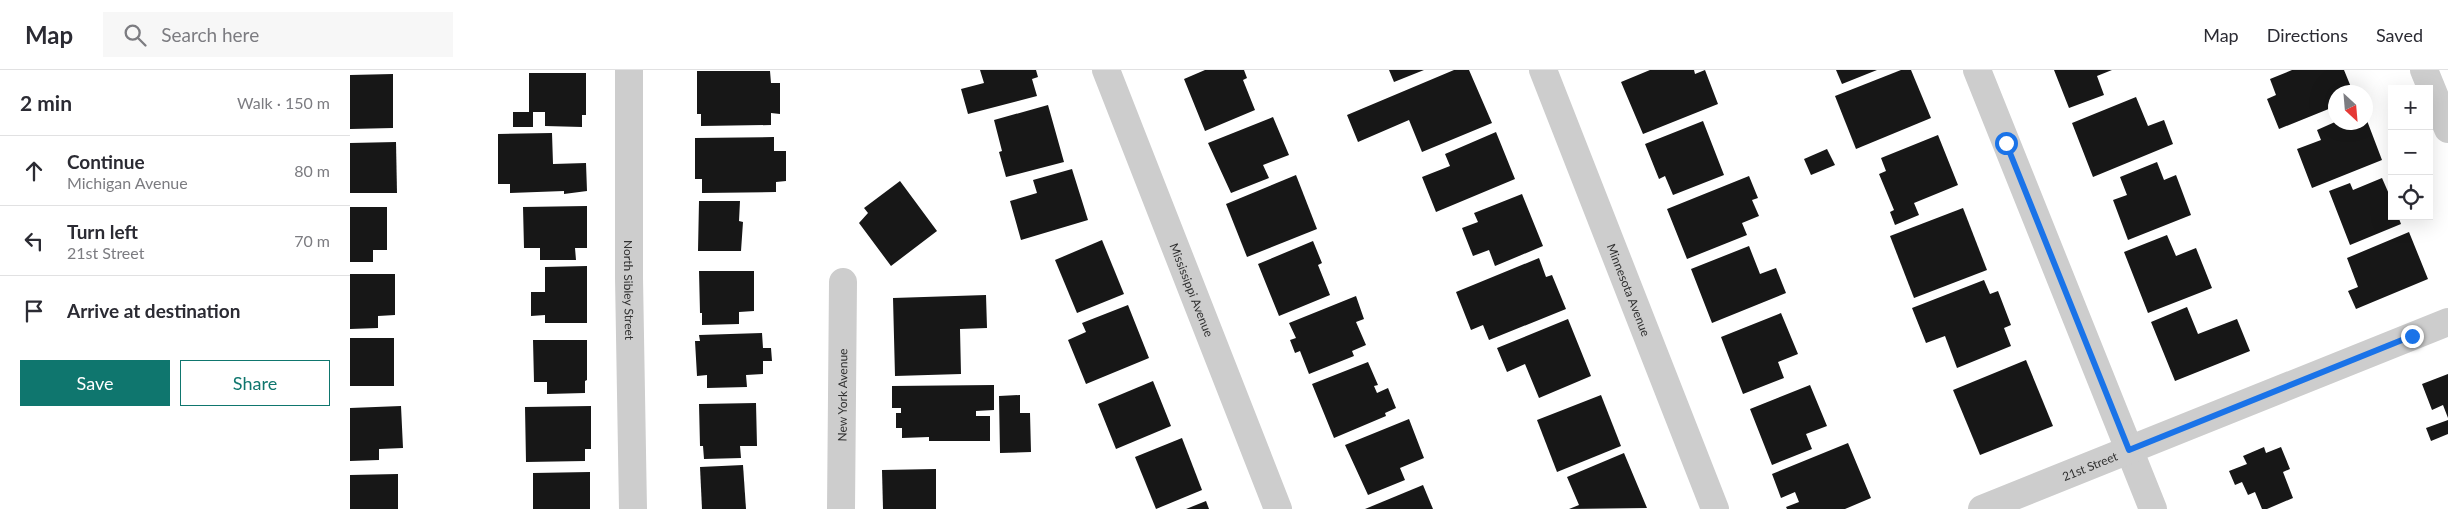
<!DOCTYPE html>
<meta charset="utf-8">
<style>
:root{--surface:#fff;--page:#f7f7f7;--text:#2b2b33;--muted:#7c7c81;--line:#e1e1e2;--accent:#0f766e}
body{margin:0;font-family:Lato,sans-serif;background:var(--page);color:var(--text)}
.controls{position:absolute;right:15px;top:15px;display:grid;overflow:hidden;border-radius:0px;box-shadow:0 5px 20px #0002}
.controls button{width:45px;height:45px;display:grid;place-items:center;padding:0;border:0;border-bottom:1px solid var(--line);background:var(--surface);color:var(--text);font:25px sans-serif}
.compass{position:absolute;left:1978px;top:15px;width:45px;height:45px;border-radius:50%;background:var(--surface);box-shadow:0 5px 20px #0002;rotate:154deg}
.stop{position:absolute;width:15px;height:15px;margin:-11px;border:4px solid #1a73e8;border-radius:50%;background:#fff}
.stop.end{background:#1a73e8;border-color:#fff;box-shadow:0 1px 5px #0008}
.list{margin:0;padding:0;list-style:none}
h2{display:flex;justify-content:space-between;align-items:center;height:65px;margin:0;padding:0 20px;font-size:21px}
h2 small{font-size:16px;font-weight:400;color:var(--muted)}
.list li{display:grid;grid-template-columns:32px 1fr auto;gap:15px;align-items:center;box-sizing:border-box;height:70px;padding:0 20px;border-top:1px solid var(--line)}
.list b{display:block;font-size:19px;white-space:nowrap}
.list p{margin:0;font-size:16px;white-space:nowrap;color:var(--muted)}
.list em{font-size:16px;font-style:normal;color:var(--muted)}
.actions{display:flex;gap:10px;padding:15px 20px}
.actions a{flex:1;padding:11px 0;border:1px solid var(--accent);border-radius:0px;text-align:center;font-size:18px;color:var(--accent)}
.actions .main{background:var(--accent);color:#fff}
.icon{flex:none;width:28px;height:28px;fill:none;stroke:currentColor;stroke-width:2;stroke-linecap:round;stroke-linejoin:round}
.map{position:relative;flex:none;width:2098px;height:439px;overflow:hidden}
header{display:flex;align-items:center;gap:30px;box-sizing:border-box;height:70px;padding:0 25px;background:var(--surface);border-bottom:1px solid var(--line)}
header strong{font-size:24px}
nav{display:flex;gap:28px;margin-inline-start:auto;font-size:18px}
.search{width:350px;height:45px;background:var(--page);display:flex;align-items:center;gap:12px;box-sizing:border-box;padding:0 18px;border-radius:0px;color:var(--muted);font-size:19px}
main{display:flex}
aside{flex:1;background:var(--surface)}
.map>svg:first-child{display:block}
.building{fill:#171717}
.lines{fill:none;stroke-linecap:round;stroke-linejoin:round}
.street{stroke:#cdcdcd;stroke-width:28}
.route{stroke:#1a73e8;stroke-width:6}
.labels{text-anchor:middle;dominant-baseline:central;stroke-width:5;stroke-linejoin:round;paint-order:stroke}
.street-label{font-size:12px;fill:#303030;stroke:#fff}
</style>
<header>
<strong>Map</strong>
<div class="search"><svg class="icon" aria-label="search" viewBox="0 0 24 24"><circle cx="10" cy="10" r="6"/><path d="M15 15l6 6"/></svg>Search here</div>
<nav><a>Map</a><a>Directions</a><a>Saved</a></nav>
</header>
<main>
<aside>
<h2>2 min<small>Walk · 150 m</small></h2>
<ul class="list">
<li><svg class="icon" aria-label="ahead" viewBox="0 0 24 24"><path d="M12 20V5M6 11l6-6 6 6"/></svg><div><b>Continue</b><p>Michigan Avenue</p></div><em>80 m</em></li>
<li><svg class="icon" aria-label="left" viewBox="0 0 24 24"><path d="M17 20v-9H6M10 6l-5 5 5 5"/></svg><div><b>Turn left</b><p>21st Street</p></div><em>70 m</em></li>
<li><svg class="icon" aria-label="arrive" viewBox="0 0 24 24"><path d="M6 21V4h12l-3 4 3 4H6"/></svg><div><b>Arrive at destination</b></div></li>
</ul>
<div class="actions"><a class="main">Save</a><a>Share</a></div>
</aside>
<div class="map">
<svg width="2098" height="439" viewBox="0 0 2098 439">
<rect width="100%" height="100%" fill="#fff"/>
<g class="building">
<path d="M630,0H686L688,7L682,9L687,26L618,44L611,19L634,13Z"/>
<path d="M855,0H894L897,8L893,10L905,40L855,61L834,9Z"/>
<path d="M1039,0H1074L1044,12Z"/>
<path d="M1104,0H1119L1142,53L1072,82L1059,50L1008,72L997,45Z"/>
<path d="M1300,0H1344L1345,4L1355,0L1368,34L1293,64L1271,12Z"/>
<path d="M1486,0H1527L1492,14Z"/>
<path d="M1551,0H1561L1581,48L1506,79L1485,26Z"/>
<path d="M1704,0H1762L1747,6L1754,25L1719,38Z"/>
<path d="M1942,0H1994L2003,22H1986V36L1929,59L1917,29L1926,25L1920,9Z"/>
<path d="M347,1H420L421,13H430V44L421,43V55L351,56V44H347Z"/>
<path d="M179,3H236V45H232V57L195,56V42H183V57H163V42H179Z"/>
<path d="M43,4V58L0,59V5Z"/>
<path d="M1786,27L1798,56L1814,50L1823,74L1743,107L1722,53Z"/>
<path d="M698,35L714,92L656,107L649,82L652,81L644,50Z"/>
<path d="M923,47L939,85L913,95L919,108L881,123L858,73Z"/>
<path d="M2016,48L2032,90L1962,118L1947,79L1971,70L1967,60L1985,52H2016Z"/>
<path d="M1353,51L1374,105L1323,125L1315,106L1309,109L1295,74Z"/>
<path d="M1146,62L1165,109L1086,142L1072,107L1100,96L1095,84Z"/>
<path d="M202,63L203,94L236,93L237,121L214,124V121L160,123V114H148V64Z"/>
<path d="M1588,65L1608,115L1564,133L1569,145L1545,155L1540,142L1544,140L1529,104L1536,101L1531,88Z"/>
<path d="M424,67V81H436V111L426,112V122L352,123V109H345V68Z"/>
<path d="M46,72L47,123H0V73Z"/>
<path d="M1477,79L1485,95L1461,105L1454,89Z"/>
<path d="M1807,92L1814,110L1826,105L1841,145L1778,170L1763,130L1777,125L1770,107Z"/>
<path d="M722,99L738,150L671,170L660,131L687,123L683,110Z"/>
<path d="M946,105L967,159L897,187L876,134Z"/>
<path d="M1399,106L1408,128L1402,130L1409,146L1392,153L1397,165L1337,189L1317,139Z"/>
<path d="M2032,108L2039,124L2042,123V146H2048L2051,154L2000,175L1979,121L2000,113L2003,120Z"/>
<path d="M550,111L587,161L541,196L509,153L518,143L514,138Z"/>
<path d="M1172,124L1193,176L1145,196L1139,180L1123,186L1112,158L1128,152L1124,143Z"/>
<path d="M349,131H390L389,151L393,152L391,181H348Z"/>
<path d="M237,136V178H225L226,190H190V178H174L173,137Z"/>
<path d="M0,137H37V180H23V192H0Z"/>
<path d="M1613,138L1637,200L1564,228L1540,166Z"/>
<path d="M2059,162L2078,209L2006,239L1998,221L2008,217L1997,188Z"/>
<path d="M1817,165L1826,186L1846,178L1862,218L1798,243L1774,182Z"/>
<path d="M752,170L774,224L727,243L705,190Z"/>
<path d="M963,171L972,193L968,195L980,225L929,246L908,194Z"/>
<path d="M1399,176L1410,204L1426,198L1436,223L1362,253L1341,199Z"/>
<path d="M1189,188L1196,207L1202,205L1216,239L1139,270L1133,255L1121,260L1106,222Z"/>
<path d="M237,196V253H195V245L181,246V222H195V197Z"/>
<path d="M349,201H404V241L389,242V254L352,255V243H350Z"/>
<path d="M0,204H45V245L28,246V258L0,259Z"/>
<path d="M1634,210L1640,224L1648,221L1661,255L1654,258L1661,276L1607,298L1595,266L1576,273L1562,238Z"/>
<path d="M636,225L637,258L610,259L611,304L545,306L543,228Z"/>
<path d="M1006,226L1014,249L1006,252L1016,275L1002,281L1004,286L959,304L950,281L945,283L940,270L946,268L939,253Z"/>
<path d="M778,235L799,288L736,314L718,270L736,262L732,253Z"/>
<path d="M1837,237L1848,264L1887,249L1900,281L1825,311L1801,252Z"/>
<path d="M1431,243L1448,284L1428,292L1434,308L1393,324L1371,267Z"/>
<path d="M1218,249L1241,306L1189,328L1175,294L1157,302L1147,278Z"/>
<path d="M412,263L413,278H421L422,291H413V304L396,305L397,317L357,318V305L347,306L345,271H350L349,265Z"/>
<rect x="0" y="268" width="44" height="48"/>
<path d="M183,270H237V310L235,311V323L197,324V312H184Z"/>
<path d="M1676,290L1703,356L1630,385L1603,320Z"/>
<path d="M1018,292L1028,315L1024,316L1027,323L1038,318L1046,338L1035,343L1036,346L984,368L962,314Z"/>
<path d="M2098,304V348L2093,335L2082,340L2072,314Z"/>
<path d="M803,311L821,356L766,379L748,334Z"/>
<path d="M644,315V340L626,341V346H640V371H579V367L552,368V358H546V343H551V338H542V316Z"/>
<path d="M1460,315L1477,356L1456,364L1462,379L1422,395L1400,339Z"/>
<path d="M670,325V343H680L681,382L650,383L649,326Z"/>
<path d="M1251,325L1271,376L1207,402L1187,350Z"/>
<path d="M406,333L407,376H390L391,388L354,389L353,376H350L349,334Z"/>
<path d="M51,336L53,378L29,379V390L0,391V338Z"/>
<path d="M241,336V379H235V391L176,392L175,337Z"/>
<path d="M1059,349L1074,388L1050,398L1055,410L1018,425L995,375Z"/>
<path d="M2098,350V364L2081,371L2076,358Z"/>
<path d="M832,368L852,420L806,439L785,387Z"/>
<path d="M1498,373L1521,428L1495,439H1437L1436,437L1449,432L1445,422L1431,428L1422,404Z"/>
<path d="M1914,377L1916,383L1931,377L1940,399L1933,402L1943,428L1917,439H1912L1905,422L1898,425L1892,412L1885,415L1879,401L1897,394L1893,386Z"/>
<path d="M1274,383L1297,438L1219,439L1229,435L1217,407Z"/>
<path d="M393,395L396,439H352L350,397Z"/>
<path d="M586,399V439H533L532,400Z"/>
<path d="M240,402V439H183V403Z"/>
<path d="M48,404V439H0V405Z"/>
<path d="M1073,415L1083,439H1015Z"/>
<path d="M856,431L859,439H836Z"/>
</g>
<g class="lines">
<g class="street">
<path id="s1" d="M279,0V208L283,439"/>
<path id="s2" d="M756,0L928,439"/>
<path id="s3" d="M1193,0L1365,439"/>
<path d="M1627,0L1803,439"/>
<path d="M2074,0L2098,59"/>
<path id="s4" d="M491,439L493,212"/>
<path id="s5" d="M1632,439L2098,252"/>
</g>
</g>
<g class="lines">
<path class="route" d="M1656,73L1779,380L2062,266"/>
</g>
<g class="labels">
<g class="street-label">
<text stroke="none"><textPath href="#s3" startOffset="236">Minnesota Avenue</textPath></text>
<text stroke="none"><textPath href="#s1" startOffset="220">North Sibley Street</textPath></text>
<text stroke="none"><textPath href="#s2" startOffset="236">Mississippi Avenue</textPath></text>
<text stroke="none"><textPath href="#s4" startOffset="114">New York Avenue</textPath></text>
<text stroke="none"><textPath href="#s5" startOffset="116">21st Street</textPath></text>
</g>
</g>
</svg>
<div class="controls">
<button>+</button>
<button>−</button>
<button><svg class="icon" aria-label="locate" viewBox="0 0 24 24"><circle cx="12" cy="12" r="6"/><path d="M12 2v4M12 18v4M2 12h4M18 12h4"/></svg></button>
</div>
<svg class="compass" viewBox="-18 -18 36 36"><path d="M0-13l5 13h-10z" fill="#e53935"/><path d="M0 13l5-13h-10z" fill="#7c7c81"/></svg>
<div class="stop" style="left:1656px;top:73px"></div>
<div class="stop end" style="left:2062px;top:266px"></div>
</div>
</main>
